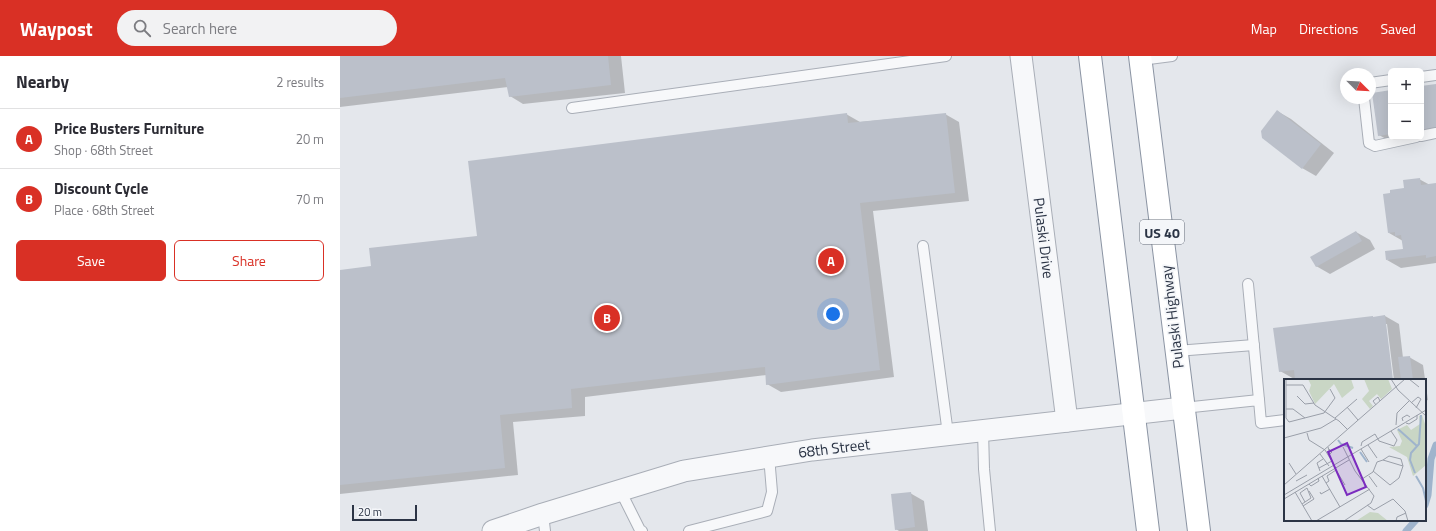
<!DOCTYPE html>
<meta charset="utf-8">
<style>
:root{--surface:#fff;--page:#f2f2f3;--text:#2b2b33;--muted:#7c7c81;--line:#e1e1e2;--accent:#d93025}
body{margin:0;font-family:"Titillium Web",sans-serif;background:var(--page);color:var(--text)}
.controls{position:absolute;right:12px;top:12px;display:grid;overflow:hidden;border-radius:6px;box-shadow:0 4px 16px #0002}
.controls button{width:36px;height:36px;display:grid;place-items:center;padding:0;border:0;border-bottom:1px solid var(--line);background:var(--surface);color:var(--text);font:20px sans-serif}
.compass{position:absolute;left:1000px;top:12px;width:36px;height:36px;border-radius:50%;background:var(--surface);box-shadow:0 4px 16px #0002;rotate:114deg}
.scale{position:absolute;left:12px;bottom:10px;width:65px;box-sizing:border-box;padding-left:4px;border:2px solid #2b3445;border-top:0;font-size:11px;line-height:14px;white-space:nowrap;color:#2b3445;-webkit-text-stroke:3px #f4f6f9;paint-order:stroke}
.you{position:absolute;left:493px;top:258px;width:14px;height:14px;margin:-10px;border:3px solid #fff;border-radius:50%;background:#1a73e8;box-shadow:0 0 0 6px #1a73e833}
.badge{display:grid;place-items:center;width:26px;height:26px;border-radius:50%;background:var(--accent);color:#fff;font-size:13px;font-weight:700}
.pin{position:absolute;translate:-50% -50%;border:2px solid #fff;box-shadow:0 1px 4px #0006}
.list{margin:0;padding:0;list-style:none}
h2{display:flex;justify-content:space-between;align-items:center;height:52px;margin:0;padding:0 16px;font-size:17px}
h2 small{font-size:13px;font-weight:400;color:var(--muted)}
.list li{display:grid;grid-template-columns:26px 1fr auto;gap:12px;align-items:center;box-sizing:border-box;height:60px;padding:0 16px;border-top:1px solid var(--line)}
.list b{display:block;font-size:15px;white-space:nowrap}
.list p{margin:0;font-size:13px;white-space:nowrap;color:var(--muted)}
.list em{font-size:13px;font-style:normal;color:var(--muted)}
.actions{display:flex;gap:8px;padding:12px 16px}
.actions a{flex:1;padding:9px 0;border:1px solid var(--accent);border-radius:6px;text-align:center;font-size:14px;color:var(--accent)}
.actions .main{background:var(--accent);color:#fff}
.icon{flex:none;width:22px;height:22px;fill:none;stroke:currentColor;stroke-width:2;stroke-linecap:round;stroke-linejoin:round}
.map{position:relative;flex:none;width:1096px;height:475px;overflow:hidden}
header{display:flex;align-items:center;gap:24px;box-sizing:border-box;height:56px;padding:0 20px;background:var(--accent);color:#fff}
header strong{font-size:19px}
nav{display:flex;gap:22px;margin-inline-start:auto;font-size:14px}
.search{width:280px;height:36px;background:var(--page);display:flex;align-items:center;gap:10px;box-sizing:border-box;padding:0 14px;border-radius:22px;color:var(--muted);font-size:15px}
main{display:flex}
aside{flex:1;background:var(--surface)}
.map>svg:first-child{display:block}
.shadow{fill:#0003}
.lines{fill:none;stroke-linecap:round;stroke-linejoin:round}
.stream{stroke:#9fb4cc;stroke-width:7}
.building{fill:#bbc0ca}
.lane-casing{stroke:#a9aeb7;stroke-width:12}
.street-casing{stroke:#a9aeb7;stroke-width:23}
.highway-casing{stroke:#8b94a3;stroke-width:24}
.lane{stroke:#f7f8fa;stroke-width:10}
.street{stroke:#f7f8fa;stroke-width:21}
.highway{stroke:#fff;stroke-width:22}
.labels{text-anchor:middle;dominant-baseline:central;stroke-width:3.5;stroke-linejoin:round;paint-order:stroke}
.shield{fill:#f4f6f9;stroke:#676e7b;stroke-width:1}
.shield-label{font-size:14px;font-weight:bold;fill:#2b3445}
.street-label{font-size:15px;fill:#2b3445;stroke:#f4f6f9}
.inset-river{fill:none;stroke:#9fb4cc;stroke-width:2}
.inset-road{fill:none;stroke:#9a9fa9;stroke-width:1}
.view{fill:#7b2cbf;fill-opacity:0.15;stroke:#7b2cbf;stroke-width:2}
.inset-edge{fill:none;stroke:#2b3445;stroke-width:2}
</style>
<header>
<strong>Waypost</strong>
<div class="search"><svg class="icon" aria-label="search" viewBox="0 0 24 24"><circle cx="10" cy="10" r="6"/><path d="M15 15l6 6"/></svg>Search here</div>
<nav><a>Map</a><a>Directions</a><a>Saved</a></nav>
</header>
<main>
<aside>
<h2>Nearby<small>2 results</small></h2>
<ul class="list">
<li><span class="badge">A</span><div><b>Price Busters Furniture</b><p>Shop · 68th Street</p></div><em>20 m</em></li>
<li><span class="badge">B</span><div><b>Discount Cycle</b><p>Place · 68th Street</p></div><em>70 m</em></li>
</ul>
<div class="actions"><a class="main">Save</a><a>Share</a></div>
</aside>
<div class="map">
<svg width="1096" height="475" viewBox="0 0 1096 475">
<rect width="100%" height="100%" fill="#e4e7ec"/>
<g class="shadow">
<path d="M0,0H281L285,37L183,48L170,40L168,31L0,51Z"/>
<path d="M1096,29V81L1053,87L1039,79L1051,35V81H1081V31Z"/>
<path d="M937,55L951,63L994,97L976,120L962,112Z"/>
<path d="M506,58L520,66L605,58L619,66L629,145L533,155L554,321L441,336L427,328V319L245,341V360L173,366L178,419L0,438V215L32,211L138,181Z"/>
<path d="M1079,123L1090,129L1096,128V207L1061,212L1047,204L1064,194L1063,185L1049,177L1066,133Z"/>
<path d="M1016,176L1030,184L1035,193L990,218L976,210Z"/>
<path d="M1045,260L1059,268L1063,302L1069,301L1083,309L1088,344L1085,345V324H1054L1047,268H1045L1052,324H956L940,315L1034,262Z"/>
<path d="M570,437L584,445L588,475H559L556,473Z"/>
</g>
<g class="lines">
<g class="stream">
<path d="M1085,449L1088,439L1091,403L1096,389"/>
<path d="M1066,475L1076,464"/>
</g>
</g>
<g class="building">
<path d="M0,0H268L271,29L169,41L165,22L0,42Z"/>
<path d="M1096,28V72L1081,74V30Z"/>
<path d="M1051,34V78L1038,80L1032,37Z"/>
<path d="M937,54L981,88L962,113L922,82L921,75Z"/>
<path d="M507,57L508,67L606,57L615,137L520,147L540,314L426,329L425,311L231,333L232,352L160,359L165,412L0,429V214L31,210L29,192L137,180L128,105Z"/>
<path d="M1080,122L1081,129L1096,127V200L1086,202V199L1046,204L1045,195L1063,193L1061,179L1055,180V176L1048,177L1043,138L1050,137V134L1064,132L1063,124Z"/>
<path d="M1016,175L1022,185L976,211L970,201Z"/>
<path d="M1045,259L1053,324H955L954,314L939,316L933,272L1033,260V261Z"/>
<path d="M1070,300L1073,324H1061L1058,301Z"/>
<path d="M571,436L575,471L555,474L551,438Z"/>
</g>
<g class="lines">
<defs>
<g id="lane">
<path d="M801,4L832,0"/>
<path d="M1081,21L1096,19"/>
<path d="M1030,27L1051,24"/>
<path d="M1024,42L1029,87L1035,90L1076,81"/>
<path d="M232,52L606,0"/>
<path d="M1081,80L1096,77"/>
<path d="M583,190L608,378"/>
<path d="M908,228L919,344"/>
<path d="M836,295L914,289"/>
<path d="M843,352L919,344L921,367L945,364"/>
<path d="M643,374L644,413L650,475"/>
<path d="M280,434L300,474L302,475"/>
<path d="M203,458L205,475"/>
<path d="M349,475L427,455L432,436L429,400"/>
</g>
<g id="street">
<path d="M681,0L727,365"/>
<path d="M153,475L203,458L344,415L472,394L843,352"/>
</g>
<g id="highway">
<path d="M750,0L808,475"/>
<path d="M800,0L859,475"/>
</g>
</defs>
<use href="#lane" class="lane-casing"/>
<use href="#street" class="street-casing"/>
<use href="#highway" class="highway-casing"/>
<use href="#lane" class="lane"/>
<use href="#street" class="street"/>
<use href="#highway" class="highway"/>
</g>
<g class="labels">
<rect class="shield" x="800" y="164" width="44" height="24" rx="3"/>
<g class="shield-label">
<text x="822" y="176">US 40</text>
</g>
<g class="street-label">
<text transform="translate(704 182) rotate(83)">Pulaski Drive</text>
<text transform="translate(832 261) rotate(-97)">Pulaski Highway</text>
<text transform="translate(494 392) rotate(-7)">68th Street</text>
</g>
</g>
<g transform="translate(944 323)">
<rect width="142" height="142" fill="#e4e7ec"/>
<path d="M24,0H67L70,9L58,19L50,5L31,25L25,12L27,6ZM80,0H104L108,10L97,20L93,15L85,22L89,27L86,30L78,20L85,12ZM138,36L142,48V86L129,97L123,78L105,68L116,67L118,62L113,51L123,46L127,51L136,45L135,37ZM86,133L94,134L104,142H72Z" fill="#c9d6c5"/>
<path class="inset-river" d="M114,50L133,67M54,61L57,65L69,69M76,73L83,83M131,94L126,81L127,74L135,65L137,36M132,97L139,109L142,122"/>
<path class="inset-road" d="M2,0V39L5,43L40,34L51,19L46,10M107,0L114,11L142,37M125,0L135,8M2,6H19L31,26L55,42L63,50M13,17L21,25L30,24M127,24L134,18L137,20L132,29M92,26L89,22L94,18L96,22M63,28L74,41M2,30H9L21,39M51,39L73,20M119,42L118,39L123,36L126,38M122,44L125,45L133,40V36M112,46L113,34L125,22M23,54L25,61L41,71L49,84M0,59L37,49L52,40M84,66L93,79M77,67L78,63L91,55L95,62L110,67L113,61L107,52M44,68L46,75L48,73L45,70M59,68L71,92L90,117L87,124L60,142M77,70L85,83M36,75L45,87M105,77L117,80L119,87L99,81ZM5,84L12,95M35,89L48,82M52,91L61,106M36,92L33,84L39,80M89,92L106,106L115,99L119,87M38,97L56,128M85,97L93,108M78,100L89,93L93,83L99,81M12,102L23,96M42,104L45,102L43,97L52,91M25,105L27,107L35,102L34,99M0,106L121,0M11,113L28,142M36,113L37,115L46,110M0,116L142,31M0,120L65,81M18,125L27,119L23,109L16,114L21,123M83,126L90,131L109,120L121,132L124,142M19,127L30,120L25,112M32,142L86,110M112,142L113,138L122,134"/>
<path class="view" d="M63,64L82,108L63,116L44,73Z"/>
<rect width="142" height="142" class="inset-edge"/>
</g>
</svg>
<div class="controls">
<button>+</button>
<button>−</button>
</div>
<svg class="compass" viewBox="-18 -18 36 36"><path d="M0-13l5 13h-10z" fill="#e53935"/><path d="M0 13l5-13h-10z" fill="#7c7c81"/></svg>
<div class="scale">20 m</div>
<div class="you"></div>
<div class="pin badge" style="left:491px;top:205px">A</div>
<div class="pin badge" style="left:267px;top:262px">B</div>
</div>
</main>
